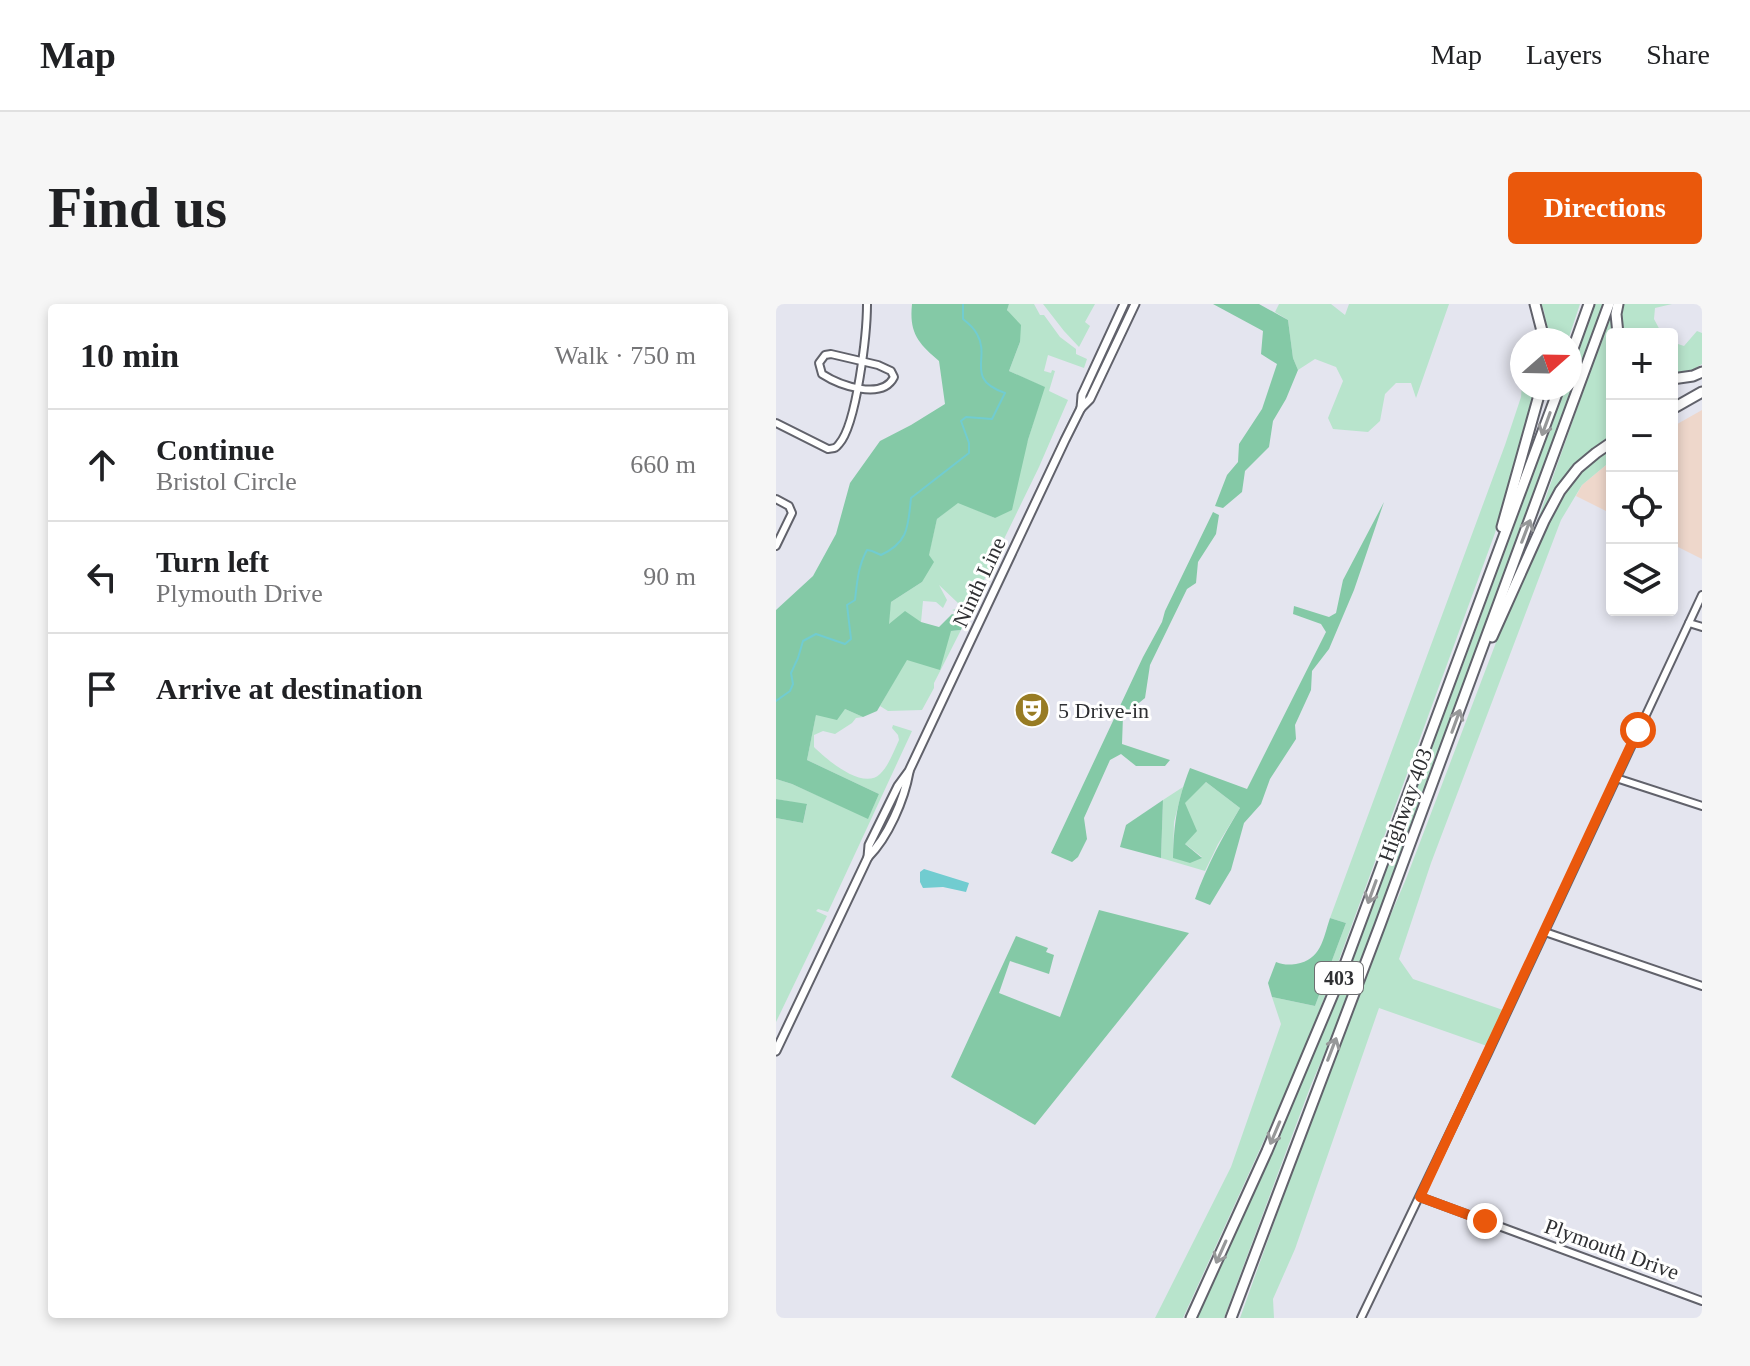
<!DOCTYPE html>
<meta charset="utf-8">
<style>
:root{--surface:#fff;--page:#f6f6f6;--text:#202124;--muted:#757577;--line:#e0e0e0;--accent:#ea580c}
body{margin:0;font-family:"Times New Roman",serif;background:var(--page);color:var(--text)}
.controls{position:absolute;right:24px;top:24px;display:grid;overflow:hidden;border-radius:8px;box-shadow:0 4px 12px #0003}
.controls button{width:72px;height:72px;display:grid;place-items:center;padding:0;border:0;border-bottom:2px solid var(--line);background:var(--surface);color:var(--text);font:40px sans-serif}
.compass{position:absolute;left:734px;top:24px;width:72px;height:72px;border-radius:50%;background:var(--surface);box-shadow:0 4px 12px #0003;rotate:70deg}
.stop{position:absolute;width:24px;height:24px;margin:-18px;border:6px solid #ea580c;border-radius:50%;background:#fff}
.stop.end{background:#ea580c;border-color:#fff;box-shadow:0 2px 8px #0008}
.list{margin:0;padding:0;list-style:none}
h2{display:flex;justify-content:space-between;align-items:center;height:104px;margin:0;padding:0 32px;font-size:34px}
h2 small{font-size:26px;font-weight:400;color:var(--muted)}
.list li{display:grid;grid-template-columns:52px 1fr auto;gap:24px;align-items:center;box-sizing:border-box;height:112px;padding:0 32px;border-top:2px solid var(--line)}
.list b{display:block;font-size:30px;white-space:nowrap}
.list p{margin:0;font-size:26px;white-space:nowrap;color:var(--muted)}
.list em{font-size:26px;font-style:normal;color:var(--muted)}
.icon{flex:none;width:44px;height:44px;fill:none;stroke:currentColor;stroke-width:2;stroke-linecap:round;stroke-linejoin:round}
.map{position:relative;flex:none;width:926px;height:1014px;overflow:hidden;border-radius:8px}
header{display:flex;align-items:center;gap:48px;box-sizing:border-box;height:112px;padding:0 40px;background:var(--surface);border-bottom:2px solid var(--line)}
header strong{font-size:38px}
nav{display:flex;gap:44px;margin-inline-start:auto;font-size:28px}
.intro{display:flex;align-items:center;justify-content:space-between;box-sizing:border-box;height:192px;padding:0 48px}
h1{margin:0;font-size:56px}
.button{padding:20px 36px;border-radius:8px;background:var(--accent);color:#fff;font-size:28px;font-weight:700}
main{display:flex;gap:48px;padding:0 48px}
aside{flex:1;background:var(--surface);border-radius:8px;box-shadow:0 4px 12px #0003}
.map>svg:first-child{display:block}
.commercial{fill:#eed7cb}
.green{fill:#b8e4cc}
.forest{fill:#84c9a6}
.water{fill:#71ccd0}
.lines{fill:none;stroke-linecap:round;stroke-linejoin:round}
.stream{stroke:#71ccd0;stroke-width:2}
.minor-casing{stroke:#61626b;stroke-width:10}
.major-casing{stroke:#61626b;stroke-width:11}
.highway-casing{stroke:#61626b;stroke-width:13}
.minor{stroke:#fff;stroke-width:6}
.major{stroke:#fff;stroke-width:7}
.highway{stroke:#fff;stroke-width:9}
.oneway{stroke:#979899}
.route{stroke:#ea580c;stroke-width:10}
.labels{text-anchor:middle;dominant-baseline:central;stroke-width:6;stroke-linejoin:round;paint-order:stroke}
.shield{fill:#fff;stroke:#6d6e70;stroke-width:2}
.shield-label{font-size:20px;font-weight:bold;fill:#2f3033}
.street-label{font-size:22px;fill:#2f3033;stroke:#fff}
.poi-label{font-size:22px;fill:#2f3033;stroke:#fff;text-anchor:start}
</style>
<header>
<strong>Map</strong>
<nav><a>Map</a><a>Layers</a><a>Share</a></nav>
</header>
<div class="intro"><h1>Find us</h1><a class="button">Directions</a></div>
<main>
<aside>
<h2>10 min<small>Walk · 750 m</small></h2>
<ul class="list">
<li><svg class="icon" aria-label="ahead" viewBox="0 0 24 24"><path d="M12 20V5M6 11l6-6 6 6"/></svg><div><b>Continue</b><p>Bristol Circle</p></div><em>660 m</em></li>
<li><svg class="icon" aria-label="left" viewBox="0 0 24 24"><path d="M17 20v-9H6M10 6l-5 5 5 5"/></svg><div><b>Turn left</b><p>Plymouth Drive</p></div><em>90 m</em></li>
<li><svg class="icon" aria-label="arrive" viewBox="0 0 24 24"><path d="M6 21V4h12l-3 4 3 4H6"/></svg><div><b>Arrive at destination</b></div></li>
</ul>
</aside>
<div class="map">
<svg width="926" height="1014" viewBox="0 0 926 1014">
<rect width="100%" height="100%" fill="#e4e5ef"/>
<g class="commercial">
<path d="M926,106V255L896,240V123Z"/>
<path d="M836,156V210L800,192L806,181Z"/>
</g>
<g class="green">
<path d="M233,0H258L264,11H268L284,33L300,45V50L311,55L308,64L272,51L268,67L275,69L276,66L279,67L273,87L292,96L263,163L191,311L176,306L191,302L182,299L163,281L171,296L167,304L160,298L147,297L145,318L112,320L115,298L146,278L161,215L182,198L219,214L252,136L268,83L233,67L244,38L231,5Z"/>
<path d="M267,0H319L309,18L314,22L303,43L288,27Z"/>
<path d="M503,0H555L569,11L573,0H673L640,94L635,79H620L609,90L604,117L592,128L557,125L552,114L567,77L560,63L539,55L522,66L517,54L512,16L499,8Z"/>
<path d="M765,0H804L792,36H772L768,7Z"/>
<path d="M818,0H828L560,723L535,781L448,1014H419L551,720L703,318L787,84H794V65Z"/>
<path d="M838,0V30H836V131C796,160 775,190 755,235Z"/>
<path d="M847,0H896L879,4L878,15L886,30H846L844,20Z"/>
<path d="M921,27L926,29V60L916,66L896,70V38L908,42Z"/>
<path d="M746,80V84H760L719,229L563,656L521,764L407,1014H379L455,863L505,720L496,693L539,702L570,619L554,614L729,141L745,93Z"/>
<path d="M836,143V156L806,181L785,216L655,559L623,655L637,675L727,706L711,742L603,704L519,945L497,995L498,1014H464L508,891L609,624L630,575L724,328L766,233L790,188L807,166Z"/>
<path d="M185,326L158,379V384L146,406L112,407L104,402L130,356L175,327Z"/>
<path d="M69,405L87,413L80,414L76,419L59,430L47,427L38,431V443C50,455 87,487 104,470C112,463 118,447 123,436L122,431L116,424L117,421L136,427L52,608L42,605L40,607L51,612L0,718V514L27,519L31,501L0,495V475L16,480L92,514L103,490L31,456L40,410Z"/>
<path d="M430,478L464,504L442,540L429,567L385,554L387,496L407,483L398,518L397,554L426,553L408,539V498Z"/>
</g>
<g class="forest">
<path d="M136,0H233L231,6L245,21L244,38L233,67L269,83L252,136L236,206L219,214L182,199L161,215L153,251L158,258L146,278L115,298L113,320L129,307L145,318L163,323L176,310L189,314L185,326L175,327L164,366L131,356L101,407L87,413L69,405L61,416L40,411L31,456L103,490L92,515L16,480L0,475V306L37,272L60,230L74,179L104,137L135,121L169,100L163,57C142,39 133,29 136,0Z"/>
<path d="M437,0H483L512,16L517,54L522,66L510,95L497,117L493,143L469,167L466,188L447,204L439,202L451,171L462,158L463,140L486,105L501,60L485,50L487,27Z"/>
<path d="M608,198L578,286L553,345L536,367L535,386L519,421L520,435L494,475L485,500L468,519L455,566L434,601L419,595C431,561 446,534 464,504L430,478L409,499L421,527L409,540L426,554L414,559L397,554C398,519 401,497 414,464L471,485L550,328L545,320L517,310L518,302L553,313L560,309L567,276Z"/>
<path d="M437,208L443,211L440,230L422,258L420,279L411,285L374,361L369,394L347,412L346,440L394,456L389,462H360L345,450L334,456L308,514L311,535L302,553L296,558L275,549L367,353L386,318L389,307Z"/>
<path d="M0,495L31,500L27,519L0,514Z"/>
<path d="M387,496L385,554L344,543L350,521Z"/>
<path d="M323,606L413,629L259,821L175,773L240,632L272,644L270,648L278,651L273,670L234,657L223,689L284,713Z"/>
<path d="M554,614L570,619L539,702L496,693L492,679L500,658C508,661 512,661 520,660C545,656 547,635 554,614Z"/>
</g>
<path class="water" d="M148,565L193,579L190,588L167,583L147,584L144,578V568Z"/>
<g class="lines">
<path class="stream" d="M0,397L14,387L17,380L15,369L22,354L27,337L40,330L69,340L75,335L71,301L79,296C81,279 82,262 91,246L96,247L105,251C133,238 132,222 135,194L193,149V139L185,117L190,113L216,115L229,89C188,75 215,54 201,30C198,24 192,19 187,15V0"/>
<defs>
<g id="minor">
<path d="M55,50L102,61L115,67L118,73C106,97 63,81 46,70L43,59L49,51Z"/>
<path d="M0,119L52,145C59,144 59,145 63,140C81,120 91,28 91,0"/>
<path d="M0,195L13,202L16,209L0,242"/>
<path d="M913,319L926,323"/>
<path d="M840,474L926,502"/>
<path d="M769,628L926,682"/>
<path d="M644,893L926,997"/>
<path d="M585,1014L712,749L926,291"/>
</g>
<g id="major">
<path d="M305,104L306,91L348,0"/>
<path d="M92,553L93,541L122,482L133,467L289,136L305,104L314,95L359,0"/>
<path d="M0,747L92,553C112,533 128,496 133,468"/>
</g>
<g id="highway">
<path d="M759,0L766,27L767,36"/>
<path d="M842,30L840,10L842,0"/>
<path d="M794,53L813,0"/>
<path d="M896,75L917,72L926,68"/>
<path d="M896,105L926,88"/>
<path d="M726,223L765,84"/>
<path d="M716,333L768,217L784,187L802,164L820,149L836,138"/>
<path d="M415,1014L491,847L565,671L783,84"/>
<path d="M455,1014L604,621L833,0"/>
</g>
</defs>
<use href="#minor" class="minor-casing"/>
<use href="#major" class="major-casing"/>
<use href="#highway" class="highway-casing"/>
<use href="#minor" class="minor"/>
<use href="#major" class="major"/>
<use href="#highway" class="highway"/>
</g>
<defs><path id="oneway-shaft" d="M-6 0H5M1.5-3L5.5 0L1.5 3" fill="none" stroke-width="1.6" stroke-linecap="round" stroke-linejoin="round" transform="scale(2)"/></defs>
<g class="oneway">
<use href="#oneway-shaft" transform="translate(770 120) rotate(110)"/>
<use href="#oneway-shaft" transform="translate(750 227) rotate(-69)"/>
<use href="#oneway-shaft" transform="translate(680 417) rotate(-70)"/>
<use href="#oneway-shaft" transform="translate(596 588) rotate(110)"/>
<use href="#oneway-shaft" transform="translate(556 745) rotate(-69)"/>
<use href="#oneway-shaft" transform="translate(499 829) rotate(113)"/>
<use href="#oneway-shaft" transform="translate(445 948) rotate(114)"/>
</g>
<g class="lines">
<path class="route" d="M709,917L644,893L862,426"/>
</g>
<defs>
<symbol id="theatre-disc" viewBox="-11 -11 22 22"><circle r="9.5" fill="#987c24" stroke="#fff"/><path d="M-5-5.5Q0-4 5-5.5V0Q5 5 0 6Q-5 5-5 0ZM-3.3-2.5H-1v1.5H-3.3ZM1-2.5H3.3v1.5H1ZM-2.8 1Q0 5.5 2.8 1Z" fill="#fff"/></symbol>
</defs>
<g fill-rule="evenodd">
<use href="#theatre-disc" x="236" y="386" width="40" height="40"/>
</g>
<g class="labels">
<rect class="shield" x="539" y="658" width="48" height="32" rx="6"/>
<g class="shield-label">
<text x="563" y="674">403</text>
</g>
<g class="street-label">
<text transform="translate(203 278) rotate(-65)">Ninth Line</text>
<text transform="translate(629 501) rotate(-70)">Highway 403</text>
<text transform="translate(836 945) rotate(20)">Plymouth Drive</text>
</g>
<g class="poi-label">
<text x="282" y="406">5 Drive-in</text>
</g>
</g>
</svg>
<div class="controls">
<button>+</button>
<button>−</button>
<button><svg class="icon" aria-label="locate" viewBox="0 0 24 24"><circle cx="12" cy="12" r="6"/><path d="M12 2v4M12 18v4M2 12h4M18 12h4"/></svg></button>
<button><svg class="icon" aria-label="layers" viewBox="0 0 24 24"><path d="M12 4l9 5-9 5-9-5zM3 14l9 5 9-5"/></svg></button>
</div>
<svg class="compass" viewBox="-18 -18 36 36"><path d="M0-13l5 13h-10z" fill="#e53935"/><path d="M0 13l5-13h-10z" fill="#757577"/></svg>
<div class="stop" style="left:862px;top:426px"></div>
<div class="stop end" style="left:709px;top:917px"></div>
</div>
</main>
